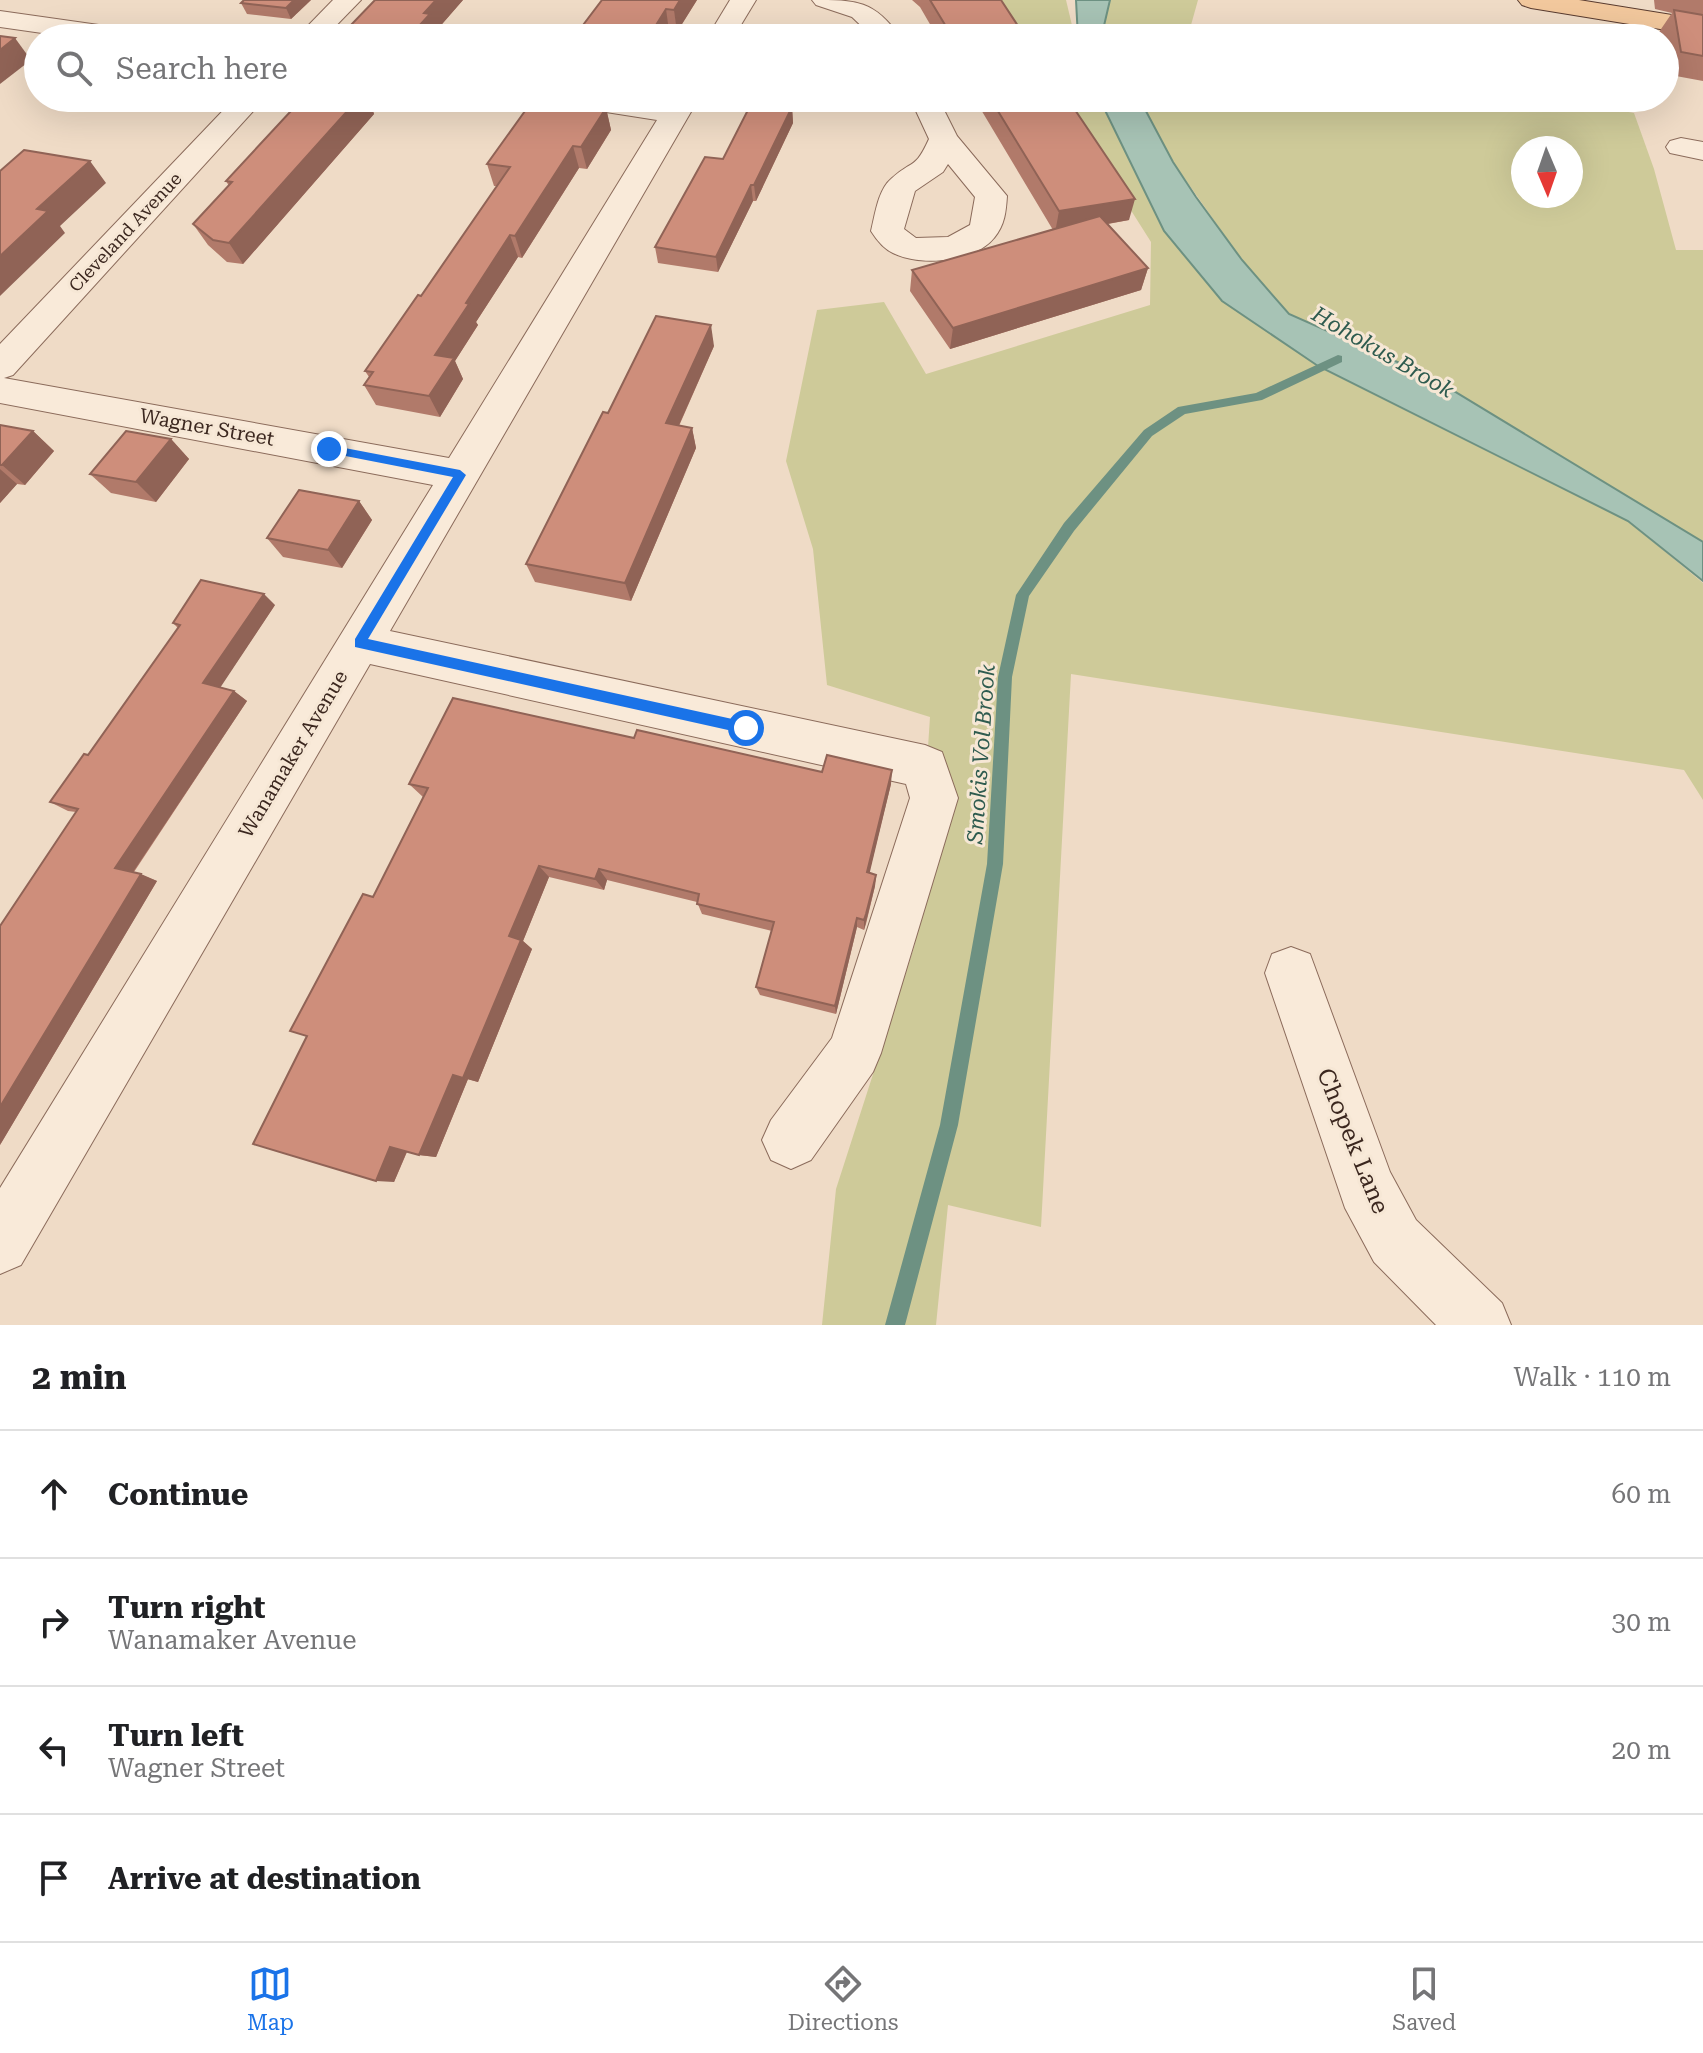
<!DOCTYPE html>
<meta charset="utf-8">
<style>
:root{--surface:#fff;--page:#f6f6f6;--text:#202124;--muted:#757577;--line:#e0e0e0;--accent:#1a73e8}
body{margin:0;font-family:"Roboto Serif",serif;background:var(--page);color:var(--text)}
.compass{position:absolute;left:1511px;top:136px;width:72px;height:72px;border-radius:50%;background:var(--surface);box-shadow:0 8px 32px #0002;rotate:178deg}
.stop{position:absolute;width:24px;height:24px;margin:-18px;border:6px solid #1a73e8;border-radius:50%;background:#fff}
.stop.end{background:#1a73e8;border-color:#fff;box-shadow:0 2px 8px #0008}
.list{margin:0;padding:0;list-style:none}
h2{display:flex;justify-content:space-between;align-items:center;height:104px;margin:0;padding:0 32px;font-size:34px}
h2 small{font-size:26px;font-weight:400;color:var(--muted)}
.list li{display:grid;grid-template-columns:52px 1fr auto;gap:24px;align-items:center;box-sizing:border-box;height:128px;padding:0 32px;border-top:2px solid var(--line)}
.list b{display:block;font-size:30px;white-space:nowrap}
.list p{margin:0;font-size:26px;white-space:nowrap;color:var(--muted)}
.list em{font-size:26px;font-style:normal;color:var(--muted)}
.icon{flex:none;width:44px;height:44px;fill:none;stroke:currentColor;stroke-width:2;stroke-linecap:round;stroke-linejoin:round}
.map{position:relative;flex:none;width:1703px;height:1325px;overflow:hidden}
.search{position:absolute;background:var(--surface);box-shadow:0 8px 32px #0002;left:24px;right:24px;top:24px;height:88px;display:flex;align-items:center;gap:20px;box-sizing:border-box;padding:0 28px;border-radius:44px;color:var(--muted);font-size:30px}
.sheet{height:616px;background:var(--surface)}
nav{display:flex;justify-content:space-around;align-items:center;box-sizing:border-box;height:112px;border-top:2px solid var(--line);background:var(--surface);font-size:22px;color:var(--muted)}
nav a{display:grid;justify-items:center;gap:4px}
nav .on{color:var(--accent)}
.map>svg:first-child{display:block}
.green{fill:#ceca99;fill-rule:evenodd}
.water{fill:#a7c3b5;stroke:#6d9182;stroke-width:2}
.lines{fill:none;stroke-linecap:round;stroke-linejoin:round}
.stream{fill:#6d9182;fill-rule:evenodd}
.minor-casing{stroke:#8b6b5b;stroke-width:2}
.major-casing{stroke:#593b2f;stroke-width:2}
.minor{fill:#f9ead9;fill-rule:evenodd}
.major{fill:#f2c89d;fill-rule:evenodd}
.wall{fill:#b17a6a}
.shaded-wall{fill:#906356}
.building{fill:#ce8e7b;stroke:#906356;stroke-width:2}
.route{fill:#1a73e8}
.labels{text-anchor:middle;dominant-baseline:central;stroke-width:6;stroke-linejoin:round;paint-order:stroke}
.far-street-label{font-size:18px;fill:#3b271f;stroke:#f6e7d5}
.street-label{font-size:20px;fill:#3b271f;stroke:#f6e7d5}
.water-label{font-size:22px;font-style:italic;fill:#2e5b4f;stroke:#f6e7d5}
.near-street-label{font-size:24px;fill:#3b271f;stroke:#f6e7d5}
</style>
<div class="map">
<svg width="1703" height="1325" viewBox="0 0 1703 1325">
<rect width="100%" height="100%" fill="#efdbc6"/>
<g class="green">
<path d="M996,0H1066L1075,38H1022Z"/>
<path d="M1107,0H1198L1191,25L1253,38H1107L1103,31Z"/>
<path d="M1060,98H1099L1164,231L1318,366L1628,521L1703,583V800L1684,770L1071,674L1041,1227L948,1205L936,1325H822L836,1189L915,944L930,717L827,685L813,549L786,461L817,310L884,302L926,374L1150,305L1151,242Z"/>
<path d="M1139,98H1553L1634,113L1654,169L1676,250H1703V542L1429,376L1289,314L1242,260L1173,162ZM1523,148H1571V196H1523Z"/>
</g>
<g class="water">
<path d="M1076,0H1110L1103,30L1107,38H1078Z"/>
<path d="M1099,98H1139L1173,162L1196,197L1242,260L1289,314L1429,376L1703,542V581L1628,521L1318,366L1222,301L1164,231Z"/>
</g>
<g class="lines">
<path class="stream" d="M1338,355L1342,356V362L1262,400L1185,414L1152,436L1074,531L1029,596L1012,677L1003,864L958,1125L905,1325H885L940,1125L987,864L998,677L1016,595L1064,523L1144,430L1178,407L1256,393Z"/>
<defs>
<g id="minor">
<path d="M333,0H361L324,38H296Z"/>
<path d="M730,0H756L733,38H707Z"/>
<path d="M812,0C857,0 874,0 901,38H874L852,17L816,5Z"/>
<path d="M0,11L134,30L144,32L147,38H77L0,27Z"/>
<path d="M235,98H265L13,375L4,378L449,458L657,120L574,107L564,104L560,98H629L667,104L671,98H699L390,631L925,745L942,752L958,798L881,1053L873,1072L811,1160L791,1169L771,1160L762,1140L771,1120L832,1038L910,798L906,784L370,664L21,1265L0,1274V1188L433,485L0,403V344Z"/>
<path d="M910,98H938L957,136L1007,196C1006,211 1005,225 994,238C975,262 920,267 893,253C884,249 876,239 871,231C875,215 878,190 891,179C913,159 915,170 929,139ZM948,164L975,197L970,225L948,237L916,238L904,229L915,191L943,172Z"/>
<path d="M1681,138L1703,142V160L1670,153L1666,147L1670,141Z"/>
<path d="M1291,947L1310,954L1390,1172L1416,1220L1502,1303L1511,1325H1436L1374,1262L1345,1208L1265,973L1272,954Z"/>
</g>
<path id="major" d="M1518,0H1579L1703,20V36L1531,8L1522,5Z"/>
</defs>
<use href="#minor" class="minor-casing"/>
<use href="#major" class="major-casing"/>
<use href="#minor" class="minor"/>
<use href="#major" class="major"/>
</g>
<g class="wall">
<path d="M311,0L291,19L247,14L241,3Z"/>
<path d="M375,0H463L436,31L437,36L435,38H352L348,28Z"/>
<path d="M602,0H697L677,32L669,31L665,38H575Z"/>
<path d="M912,0H1001L1026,38H938L920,7Z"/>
<path d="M1654,0H1703V81L1665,74V38H1660L1659,32L1672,13L1655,9Z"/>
<path d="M303,98H384L373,111L374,114L243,264L227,262L208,245L193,224L229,186L226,181Z"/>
<path d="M974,98H1067L1129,220L1108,224L1148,268L1141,290L950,349L910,291L912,270L1053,230Z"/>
<path d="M792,107L793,123L756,201H753L718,272L658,263L655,247L723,159Z"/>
<path d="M606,108L611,130L587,169L579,168L522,258L518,257L476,322L478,325L455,361L463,379L440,417L376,405L364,385L369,377L365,371L421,296L497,186H494L487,164Z"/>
<path d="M714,346L679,426L692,428L696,448L631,601L535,582L526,564L608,413Z"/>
<path d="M0,425L33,431L54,451L25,485L17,484L0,503Z"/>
<path d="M171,439L189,459L156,502L111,493L90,474Z"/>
<path d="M359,501L372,520L342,568L283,557L267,538Z"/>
<path d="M275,605L220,687L234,691L247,701L134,872L157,881L0,1145L76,812L68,811L50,802L88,755L178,628L173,623Z"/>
<path d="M634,738L822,772L891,784L869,873L876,875L875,886L866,924L864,930L857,927L836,1014L760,995L756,987L772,931L702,914L697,902L607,880L604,890L549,877L523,941L532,949L478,1082L468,1079L436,1157L419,1155L407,1152L394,1182L307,1036L373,897L423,797L409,784Z"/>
</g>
<g class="shaded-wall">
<path d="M294,0H311L291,19L286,8Z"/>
<path d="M436,0H463L436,31L437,36L435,38H408L424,13Z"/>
<path d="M680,0H697L677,32L674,10Z"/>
<path d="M666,9L669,31L665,38H648Z"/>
<path d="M15,38L31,60L0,84V50Z"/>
<path d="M359,98H384L373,111L374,114L243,264L229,243Z"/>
<path d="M792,107L793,123L756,201L754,185Z"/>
<path d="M606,108L611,130L587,169L581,147Z"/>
<path d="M573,146L579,168L522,258L515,236Z"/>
<path d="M90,161L106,183L60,226L65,233L0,296V256L37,209Z"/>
<path d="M751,185L753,201L718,272L716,257Z"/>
<path d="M1135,199L1129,220L1055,233L1059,211Z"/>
<path d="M510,235L518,257L476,322L478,325L455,361L463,379L440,417L429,396L435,355L466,303Z"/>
<path d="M1148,268L1141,290L950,349L953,328Z"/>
<path d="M711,325L714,346L671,443L666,423Z"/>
<path d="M692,428L696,448L631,601L625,583Z"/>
<path d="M33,431L54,451L25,485L2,465Z"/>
<path d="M171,439L189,459L156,502L136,482Z"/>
<path d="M0,469L17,484L0,503Z"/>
<path d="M359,501L372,520L342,568L328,550Z"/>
<path d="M264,594L275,605L216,694L203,683Z"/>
<path d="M234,691L247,701L131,875L115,868Z"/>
<path d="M892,770L891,784L867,884V872Z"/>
<path d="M539,866L549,877L523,941L532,949L478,1082L463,1078L509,936Z"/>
<path d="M599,869L607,880L604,890L595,879Z"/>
<path d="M141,874L157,881L0,1145V1107Z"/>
<path d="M876,875L875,886L864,930V920Z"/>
<path d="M857,918V927L836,1014L835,1006Z"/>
<path d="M453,1075L468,1079L436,1157L419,1155Z"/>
<path d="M390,1147L408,1149L394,1182L376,1181Z"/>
</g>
<g class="building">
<path d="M244,0H294L286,8L241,3Z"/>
<path d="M375,0H436L424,13L430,14L408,38H359L366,31L348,28Z"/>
<path d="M602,0H680L674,10L666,9L648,38L574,37Z"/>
<path d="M930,0H1001L1026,38H953Z"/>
<path d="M1674,10L1703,15V56L1681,52Z"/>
<path d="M0,36L15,38L0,50Z"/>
<path d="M303,98H359L229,243L213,240L193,224L232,182L226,181Z"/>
<path d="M990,98H1067L1135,199L1059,211Z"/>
<path d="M752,102L792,107L754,185H751L716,257L655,247L705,157L723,159Z"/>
<path d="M568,103L606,108L581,147L573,146L515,236L510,235L466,303L469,304L435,355L454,358L429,396L364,385L373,372L365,371L418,295L421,296L510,167L487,164L530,104L564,109Z"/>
<path d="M24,150L90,161L37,209L48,211L0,256V171Z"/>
<path d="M1100,216L1148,268L953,328L912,270Z"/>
<path d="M656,316L711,325L666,423L692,428L625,583L526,564L603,412L608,413Z"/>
<path d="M0,425L33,431L2,465H0Z"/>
<path d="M126,431L171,439L136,482L90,474Z"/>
<path d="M299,490L359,501L328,550L267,538Z"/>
<path d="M201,580L264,594L203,683L234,691L115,868L141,874L0,1107V926L78,809L50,802L84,754L88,755L180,625L173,623Z"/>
<path d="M453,698L634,738L637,730L822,772L827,755L892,770L867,872L876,875L866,914L864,920L857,918L835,1006L756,987L774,922L697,904L699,894L599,869L595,879L539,866L509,936L521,940L463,1078L453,1075L419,1155L390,1147L376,1181L253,1144L307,1036L290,1031L363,894L373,897L428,788L409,784Z"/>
</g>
<path class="route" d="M329,445L460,470L466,475L368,639L746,722L753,728L751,732L746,734L355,647V639L453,477L325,452L323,449Z"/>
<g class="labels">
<g class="far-street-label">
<text transform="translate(125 232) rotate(-47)">Cleveland Avenue</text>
</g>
<g class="street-label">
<text transform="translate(207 427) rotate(10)">Wagner Street</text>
<text transform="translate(293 754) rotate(-59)">Wanamaker Avenue</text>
</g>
<g class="water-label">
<text transform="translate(1383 352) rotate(30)">Hohokus Brook</text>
<text transform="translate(981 754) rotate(-86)">Smokis Vol Brook</text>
</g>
<g class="near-street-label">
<text transform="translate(1353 1141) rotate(68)">Chopek Lane</text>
</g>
</g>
</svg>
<svg class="compass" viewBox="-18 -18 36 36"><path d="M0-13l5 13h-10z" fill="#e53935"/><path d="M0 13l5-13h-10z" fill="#757577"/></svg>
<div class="stop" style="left:746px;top:728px"></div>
<div class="stop end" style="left:329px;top:449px"></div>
<div class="search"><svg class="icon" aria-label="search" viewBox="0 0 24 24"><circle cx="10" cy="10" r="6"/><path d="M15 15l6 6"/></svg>Search here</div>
</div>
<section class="sheet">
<h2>2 min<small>Walk · 110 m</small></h2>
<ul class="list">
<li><svg class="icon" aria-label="ahead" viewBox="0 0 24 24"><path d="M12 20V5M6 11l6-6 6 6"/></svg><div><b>Continue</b></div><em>60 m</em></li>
<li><svg class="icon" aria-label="right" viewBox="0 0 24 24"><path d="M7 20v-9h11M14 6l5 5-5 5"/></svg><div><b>Turn right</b><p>Wanamaker Avenue</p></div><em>30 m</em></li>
<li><svg class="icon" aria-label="left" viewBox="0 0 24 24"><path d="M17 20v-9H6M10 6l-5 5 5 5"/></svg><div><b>Turn left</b><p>Wagner Street</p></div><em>20 m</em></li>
<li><svg class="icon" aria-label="arrive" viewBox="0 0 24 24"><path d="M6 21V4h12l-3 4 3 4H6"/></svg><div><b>Arrive at destination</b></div></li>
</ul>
</section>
<nav>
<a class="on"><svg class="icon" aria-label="map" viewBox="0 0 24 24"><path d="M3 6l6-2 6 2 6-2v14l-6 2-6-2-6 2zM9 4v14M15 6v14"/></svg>Map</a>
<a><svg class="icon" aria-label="directions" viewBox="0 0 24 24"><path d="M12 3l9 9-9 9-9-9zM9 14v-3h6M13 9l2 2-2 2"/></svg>Directions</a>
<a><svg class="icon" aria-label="saved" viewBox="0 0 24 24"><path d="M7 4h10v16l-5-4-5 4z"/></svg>Saved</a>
</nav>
